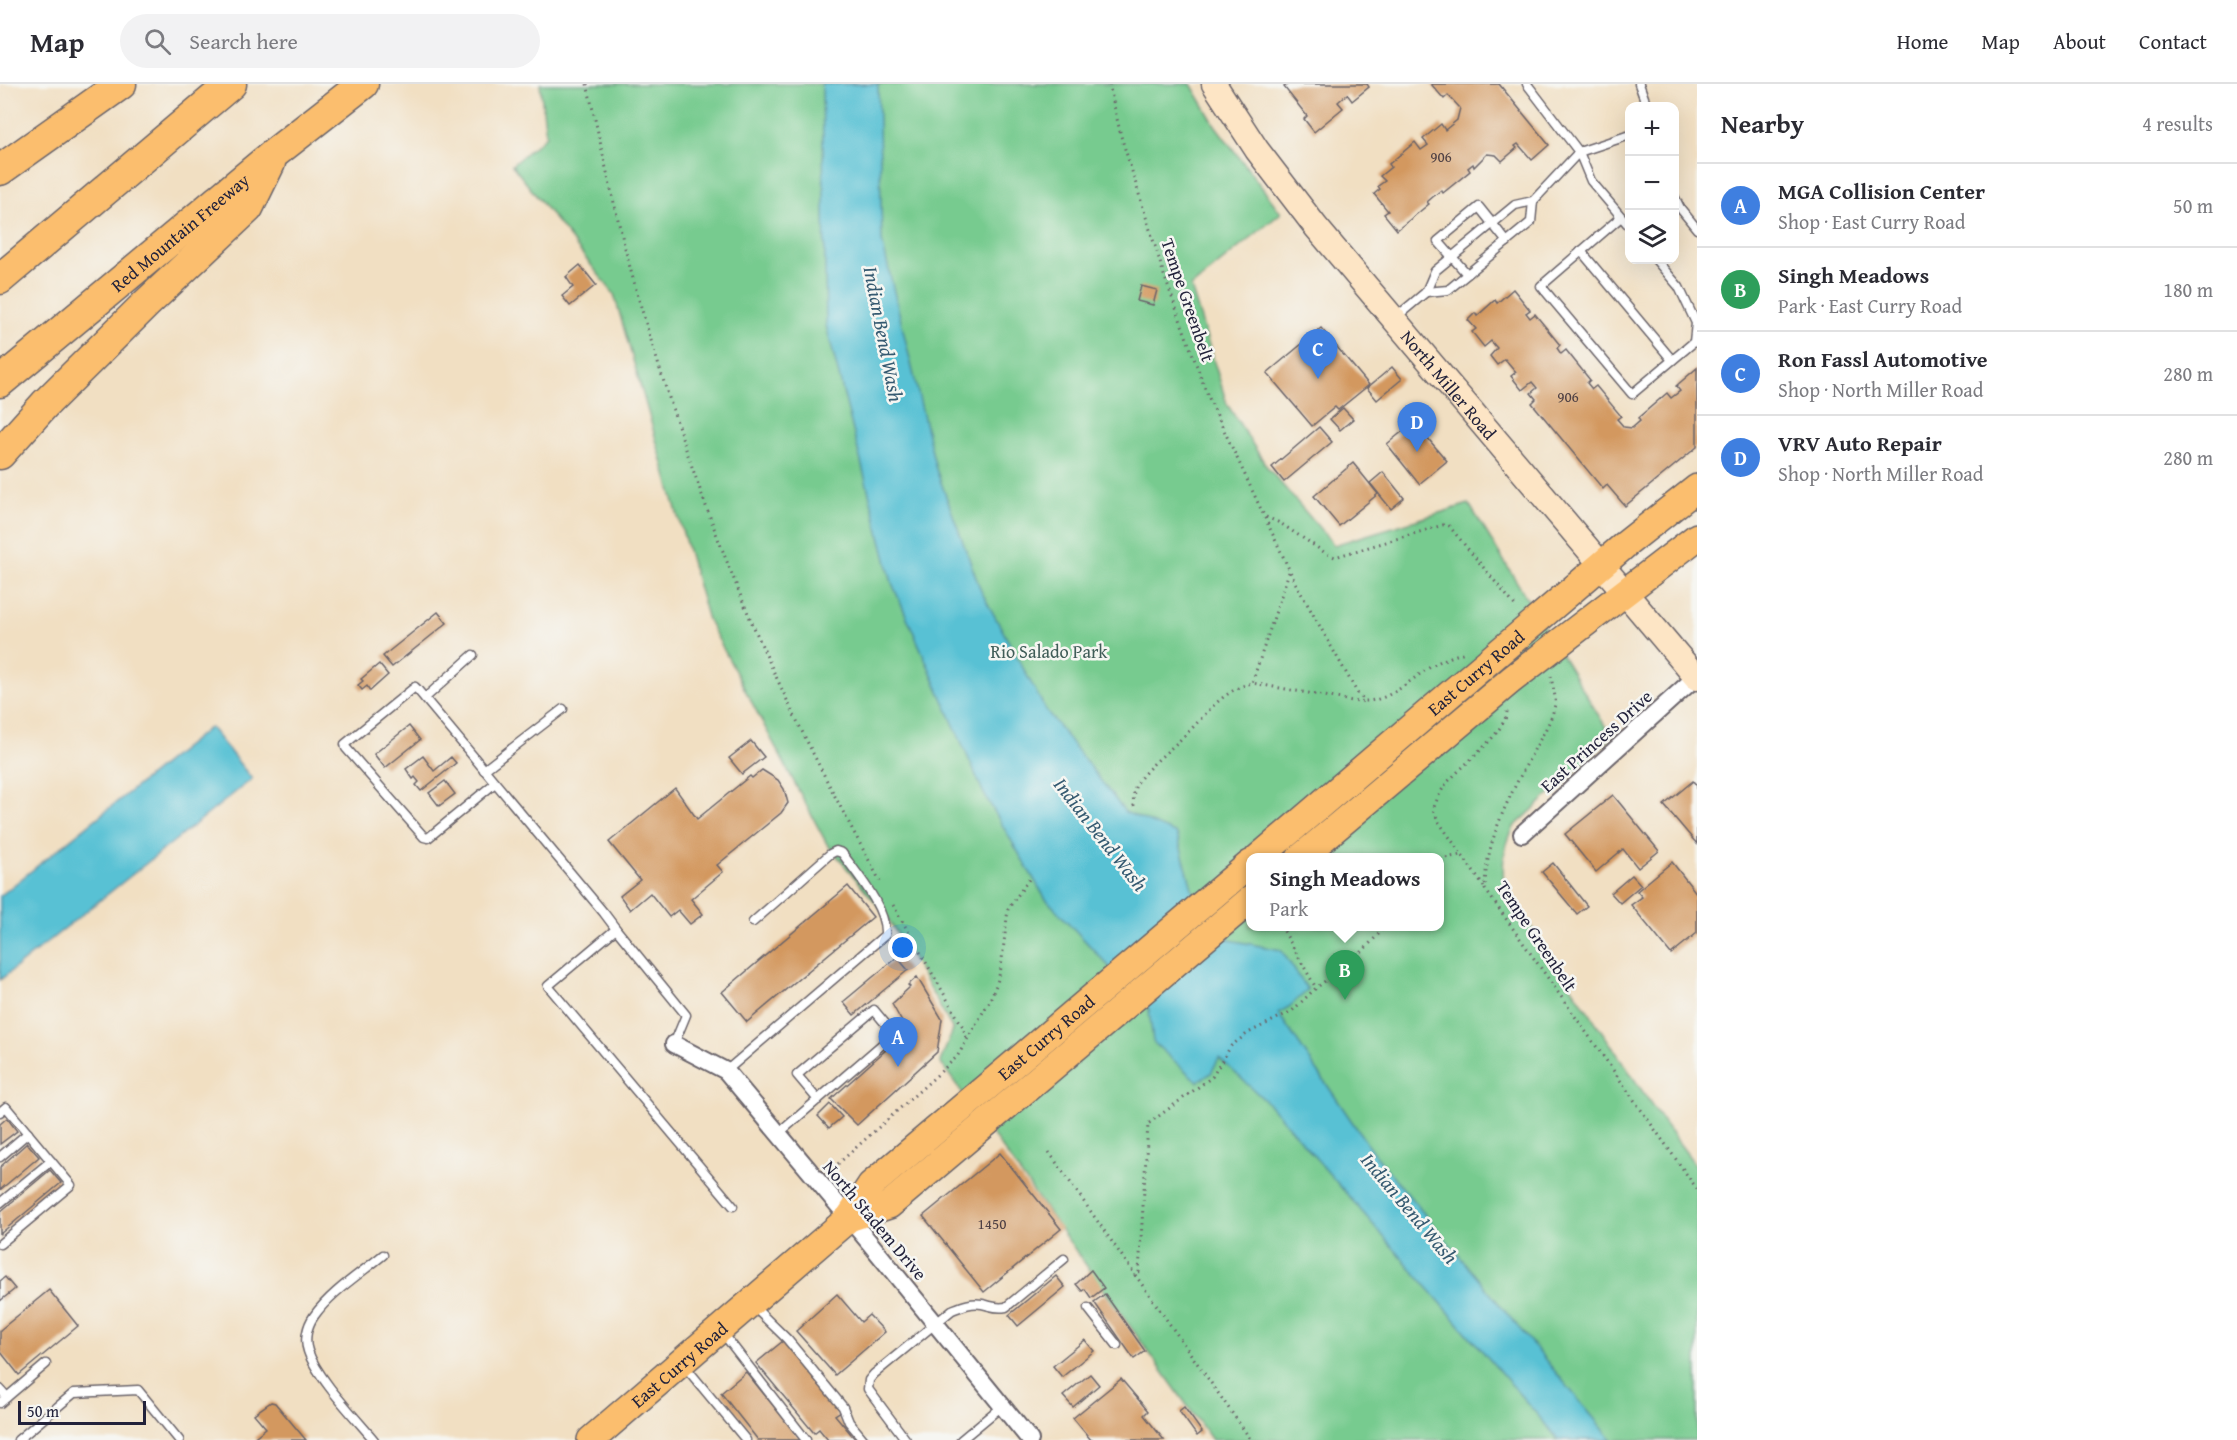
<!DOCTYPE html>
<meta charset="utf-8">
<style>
:root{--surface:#fff;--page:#f2f2f3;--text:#2b2b33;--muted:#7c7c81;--line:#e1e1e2;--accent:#d1495b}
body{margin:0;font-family:"Gentium Book Plus",serif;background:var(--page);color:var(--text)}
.controls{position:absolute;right:18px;top:18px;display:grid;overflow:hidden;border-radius:12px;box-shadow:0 6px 24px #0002}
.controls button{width:54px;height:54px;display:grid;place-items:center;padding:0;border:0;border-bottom:2px solid var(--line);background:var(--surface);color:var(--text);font:30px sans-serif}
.scale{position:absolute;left:18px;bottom:15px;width:128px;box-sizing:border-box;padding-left:6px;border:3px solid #22223b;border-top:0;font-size:16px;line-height:21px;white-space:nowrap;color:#22223b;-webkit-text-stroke:4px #f6f6f2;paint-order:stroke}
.you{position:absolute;left:903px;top:864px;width:21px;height:21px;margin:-15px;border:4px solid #fff;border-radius:50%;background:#1a73e8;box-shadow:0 0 0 9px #1a73e833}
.badge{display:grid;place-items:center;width:39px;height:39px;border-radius:50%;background:var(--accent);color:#fff;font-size:20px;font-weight:700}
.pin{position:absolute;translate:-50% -50px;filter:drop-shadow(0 2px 3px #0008)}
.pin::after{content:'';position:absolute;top:32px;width:21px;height:18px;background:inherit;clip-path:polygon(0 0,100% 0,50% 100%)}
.popup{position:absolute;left:1246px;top:769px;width:198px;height:78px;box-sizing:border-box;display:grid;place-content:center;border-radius:12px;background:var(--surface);filter:drop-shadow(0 2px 4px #0005);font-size:20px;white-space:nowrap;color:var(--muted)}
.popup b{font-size:22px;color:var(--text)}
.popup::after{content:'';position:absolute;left:50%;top:100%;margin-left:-12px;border:12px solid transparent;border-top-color:var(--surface)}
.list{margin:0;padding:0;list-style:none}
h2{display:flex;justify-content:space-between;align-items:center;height:78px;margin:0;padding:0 24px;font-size:26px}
h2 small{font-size:20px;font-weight:400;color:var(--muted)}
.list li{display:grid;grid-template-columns:39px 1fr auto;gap:18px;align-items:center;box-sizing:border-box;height:84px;padding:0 24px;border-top:2px solid var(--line)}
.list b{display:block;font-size:22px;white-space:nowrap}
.list p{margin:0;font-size:20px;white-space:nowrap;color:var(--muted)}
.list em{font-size:20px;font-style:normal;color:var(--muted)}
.icon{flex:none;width:33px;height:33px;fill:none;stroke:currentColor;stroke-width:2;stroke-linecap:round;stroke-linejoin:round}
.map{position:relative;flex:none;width:1697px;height:1356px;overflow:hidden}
header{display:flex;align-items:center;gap:36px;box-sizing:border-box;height:84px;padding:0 30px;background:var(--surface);border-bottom:2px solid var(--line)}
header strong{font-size:28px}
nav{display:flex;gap:33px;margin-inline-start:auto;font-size:21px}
.search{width:420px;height:54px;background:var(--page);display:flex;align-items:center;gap:15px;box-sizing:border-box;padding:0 21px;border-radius:33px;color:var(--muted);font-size:22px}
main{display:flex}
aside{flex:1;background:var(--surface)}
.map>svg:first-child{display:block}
.green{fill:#77cb8f;stroke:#4c7665;stroke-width:1.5;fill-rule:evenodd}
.water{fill:#58c1d4;stroke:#3d7288;stroke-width:1.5}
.building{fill:#d3985f}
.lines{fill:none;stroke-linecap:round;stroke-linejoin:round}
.lane-casing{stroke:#6a646a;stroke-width:11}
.street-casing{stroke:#6a646a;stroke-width:20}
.secondary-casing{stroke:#6a646a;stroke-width:27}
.primary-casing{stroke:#6a646a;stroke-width:30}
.highway-casing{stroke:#6a646a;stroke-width:33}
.path{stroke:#6a646a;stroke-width:3;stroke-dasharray:1.5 4.5;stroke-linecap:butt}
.lane{stroke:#fff;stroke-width:8}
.street{stroke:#fff;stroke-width:16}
.secondary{stroke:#fde5c5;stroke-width:24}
.primary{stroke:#fbbe6e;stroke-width:27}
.highway{stroke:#fbbe6e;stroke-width:30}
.labels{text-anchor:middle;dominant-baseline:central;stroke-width:5;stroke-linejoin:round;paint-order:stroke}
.number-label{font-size:15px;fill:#4e4044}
.street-label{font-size:18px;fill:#22223b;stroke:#f6f6f2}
.park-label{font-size:18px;fill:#405d58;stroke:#f6f6f2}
.water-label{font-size:20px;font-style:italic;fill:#355a71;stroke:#f6f6f2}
</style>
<header>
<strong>Map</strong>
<div class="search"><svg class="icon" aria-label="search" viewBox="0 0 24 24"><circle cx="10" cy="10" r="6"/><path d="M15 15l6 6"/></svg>Search here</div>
<nav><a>Home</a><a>Map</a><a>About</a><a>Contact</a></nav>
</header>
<main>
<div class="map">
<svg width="1697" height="1356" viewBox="0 0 1697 1356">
<rect width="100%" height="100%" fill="#f6f6f2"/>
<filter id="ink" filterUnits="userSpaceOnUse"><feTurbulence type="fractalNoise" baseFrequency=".0167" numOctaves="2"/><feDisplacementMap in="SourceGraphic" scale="12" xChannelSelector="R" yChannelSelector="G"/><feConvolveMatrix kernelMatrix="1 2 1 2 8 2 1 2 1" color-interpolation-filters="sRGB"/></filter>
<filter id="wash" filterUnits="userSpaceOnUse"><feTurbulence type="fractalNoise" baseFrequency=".008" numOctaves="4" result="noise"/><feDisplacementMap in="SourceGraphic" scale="24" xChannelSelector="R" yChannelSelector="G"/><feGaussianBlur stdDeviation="1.35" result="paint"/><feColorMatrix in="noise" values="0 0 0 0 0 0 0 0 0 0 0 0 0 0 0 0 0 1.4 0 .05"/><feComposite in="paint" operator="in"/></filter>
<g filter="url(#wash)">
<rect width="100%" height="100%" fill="#f1dfc2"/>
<path class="green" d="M540,0H1191L1215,41L1281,129L1191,203L1227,320L1267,383L1334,461L1469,420L1612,653L1514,743C1503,765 1502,778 1504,803L1664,1039L1697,1083V1356H1212L940,978L953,946L906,863L881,825L827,760L708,536L614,210L512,81L546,52ZM1250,774H1440V842H1250Z"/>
<g class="water">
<path d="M822,0H878L882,157L936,385L981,507L1046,626L1125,728L1177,750L1193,808L1230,856L1281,866L1308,906L1289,923L1278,929L1372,1067L1612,1356H1559L1270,1021L1219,974L1211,989L1198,998L1153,958L1149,925L1045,814L984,710L892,499L826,241Z"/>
<path d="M210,643L252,695L0,896V812Z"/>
</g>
<g id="blocks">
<g class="building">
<path d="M1288,0H1367L1369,3L1352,17L1347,10L1338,18L1343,24L1314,48L1304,35L1307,32L1284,3Z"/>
<path d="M1431,0H1499L1549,61L1532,76L1518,60L1515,62L1517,64L1502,77L1496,71L1487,70L1474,83L1473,80L1468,84L1470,87L1443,109L1441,106L1427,118L1429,120L1397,146L1384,130L1388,127L1374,110L1380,105L1378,102L1385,97L1380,92L1391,83L1389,80L1415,58L1421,66L1428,61L1423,55L1441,40L1445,46L1457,36L1460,24L1448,11L1444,15Z"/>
<path d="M580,181L596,201L570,222L562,212L573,203L566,193Z"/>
<path d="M1141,202L1157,206L1153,221L1137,217Z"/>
<path d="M1513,205L1530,226L1526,229L1530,234L1535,230L1560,261L1557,264L1561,270L1566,266L1590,296L1587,299L1592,305L1596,302L1621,332L1617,335L1624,343L1632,344L1640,337L1638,334L1667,309L1671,314L1680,307L1676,302L1697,284V363L1625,422L1607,401L1603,405L1532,319L1536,315L1531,309L1537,304L1532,298L1522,306L1511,292L1516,288L1505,275L1497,281L1490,272L1497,264L1491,257L1484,263L1472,248L1476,245L1468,236L1475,229L1477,232L1495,216L1497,219Z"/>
<path d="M1321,244L1369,301L1338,326L1335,323L1312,342L1267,289Z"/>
<path d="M1392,283L1402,295L1377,316L1367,304Z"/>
<path d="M1343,324L1353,335L1340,346L1330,335Z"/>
<path d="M1414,338L1447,377L1419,400L1387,360Z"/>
<path d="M1319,343L1332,358L1284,398L1272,383Z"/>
<path d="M1353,379L1378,410L1339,442L1314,412Z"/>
<path d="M1383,388L1404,414L1391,425L1370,399Z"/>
<path d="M438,528L447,539L392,583L383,572Z"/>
<path d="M379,580L388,591L370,607L367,602L362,606L358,601L363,597L361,595Z"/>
<path d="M409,642L420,656L385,684L374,670Z"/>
<path d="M751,657L764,673L742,690L729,674Z"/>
<path d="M423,672L434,687L451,673L456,679L421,707L416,701L419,698L415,693L413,695L406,685Z"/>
<path d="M762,686L778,696L784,705L788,719L781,729L717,781L723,788L691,815L703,830L690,840L678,826L669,833L650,809L630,826L620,812L640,796L609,758L675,704L697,735L750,692L752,694Z"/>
<path d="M445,697L455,710L439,722L429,709Z"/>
<path d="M1693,697L1697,702V760L1664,721Z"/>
<path d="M1613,711L1659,767L1638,784L1623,765L1596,788L1565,750Z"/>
<path d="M1672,778L1697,810V849L1671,870L1631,821L1642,813L1637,807Z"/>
<path d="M1553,779L1587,822L1577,830L1542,788Z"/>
<path d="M1632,791L1641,801L1620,819L1611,809Z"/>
<path d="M848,802L873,833L747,938L722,908Z"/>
<path d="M897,873L908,886L854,931L843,918Z"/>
<path d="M917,893L942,935L937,968L857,1041L831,1015L907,947L892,920L910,903L908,901Z"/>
<path d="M830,1020L842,1033L829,1044L818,1032Z"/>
<path d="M7,1034L17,1047L0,1060V1040Z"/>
<path d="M27,1059L39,1073L0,1106V1083Z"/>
<path d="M1000,1069L1061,1145L984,1208L923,1132Z"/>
<path d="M50,1086L61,1099L0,1150V1128Z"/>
<path d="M1091,1186L1104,1204L1091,1214L1085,1205L1082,1207L1076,1200Z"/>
<path d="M1056,1192L1065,1203L1018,1242L1009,1231Z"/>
<path d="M5,1193L15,1205L0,1217V1197Z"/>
<path d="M49,1206L78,1242L19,1291L0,1267V1246Z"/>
<path d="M837,1210L861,1238L869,1231L885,1248L835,1291L796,1247Z"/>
<path d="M1105,1210L1145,1267L1134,1275L1094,1218Z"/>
<path d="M1085,1256L1094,1267L1062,1293L1053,1282Z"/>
<path d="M783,1257L841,1327L835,1331L856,1356H828L819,1345L814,1349L756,1279Z"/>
<path d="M746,1288L801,1356H758L721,1309Z"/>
<path d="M1090,1290L1099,1301L1073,1323L1063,1312Z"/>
<path d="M1121,1295L1148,1327L1144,1331L1164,1356H1091L1073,1334Z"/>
<path d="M271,1318L275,1319L306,1356H257L255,1353L266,1344L254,1330Z"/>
<path d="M1184,1323L1202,1348L1197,1352L1179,1327Z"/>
</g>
</g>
</g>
<g filter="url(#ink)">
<use href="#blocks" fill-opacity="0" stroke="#6a646a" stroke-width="1.5"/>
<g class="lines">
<defs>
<g id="lane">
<path d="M1527,0L1579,68L1630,51"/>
<path d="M1639,0L1647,22"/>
<path d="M1674,112L1680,124L1697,145"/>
<path d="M1621,133L1541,202L1632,310L1694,258L1696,239L1679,203L1656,176"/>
<path d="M1581,167L1672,276"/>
<path d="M1467,190L1438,157L1479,123L1507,158"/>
<path d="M1426,208L1448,206L1531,138L1533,117"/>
<path d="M1395,234L1426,208L1435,187L1515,121L1533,117L1579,68L1591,97L1630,143"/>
<path d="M425,614L473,571"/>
<path d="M484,686L563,625"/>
<path d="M495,699L428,754L424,753L346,664L345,660L415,603L417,605L604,829L616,845"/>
<path d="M674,960L686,931L616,845L548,902L733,1122"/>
<path d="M726,987L885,851C887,824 857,790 842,769L836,767L830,770L753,838"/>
<path d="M0,1028L6,1023L71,1101L0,1160"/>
<path d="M778,1050L894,950L874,926L797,991L818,1016"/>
<path d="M0,1073L28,1049"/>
<path d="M0,1119L51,1077"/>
<path d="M752,1221L787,1255L843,1323L849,1338L864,1356"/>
<path d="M1088,1224L1117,1261"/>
<path d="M722,1248L806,1356"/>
<path d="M683,1280L746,1356"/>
<path d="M0,1305L7,1313"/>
<path d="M0,1319L46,1280"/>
<path d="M18,1356L74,1309L138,1306L179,1356"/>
<path d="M374,1356C355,1333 317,1294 308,1267C304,1256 307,1242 314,1232C331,1208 360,1190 383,1171"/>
<path d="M906,1356L868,1305L869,1296L874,1290L952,1226C962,1222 971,1218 982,1220C992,1222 995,1225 1006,1223L1064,1175"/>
<path d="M961,1356L1002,1322"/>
</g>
<g id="street">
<path d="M1522,750L1696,593"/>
<path d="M674,960L726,987L869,1158L1030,1356"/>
</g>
<g id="secondary">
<path id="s1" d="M1214,0L1257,66L1316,143L1697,594"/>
</g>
<g id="primary">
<path id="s2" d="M1258,774L1626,460L1697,404"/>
<path d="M1300,774L1511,596L1697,453"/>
<path d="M849,1134L889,1121L1250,816"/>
<path id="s3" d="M591,1356L849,1134L871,1101L1250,780"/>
</g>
<g id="highway">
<path d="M0,86L121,0"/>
<path d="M0,195L231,0"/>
<path id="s4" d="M0,298L276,68L363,0"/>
<path d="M0,370L45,320L146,220L248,124L270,79"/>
</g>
</defs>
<use href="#lane" class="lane-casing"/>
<use href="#street" class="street-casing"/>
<use href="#secondary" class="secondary-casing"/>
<use href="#primary" class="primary-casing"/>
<use href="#highway" class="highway-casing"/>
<g class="path">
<path d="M587,0C605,78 621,157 644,233C681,357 724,482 779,599C810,666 845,732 880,797"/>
<path d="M1109,0L1121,52L1164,191L1207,310L1296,500L1358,610L1365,617C1393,617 1415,590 1439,578C1447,574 1456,571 1465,568"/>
<path d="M1266,433L1280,439L1327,470L1335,473L1443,441L1449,442L1517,524"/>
<path d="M1289,488L1252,599L1358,618L1365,617"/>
<path d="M1551,592C1552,601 1556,611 1555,620C1552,638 1540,654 1532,670C1510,711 1485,757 1485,805L1697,1105"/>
<path d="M1134,722C1133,714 1133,706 1137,699C1149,681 1168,668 1183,653C1206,632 1220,607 1252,599"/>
<path d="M1440,775L1461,771"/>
<path d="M1484,803L1439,738L1433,726C1436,717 1440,708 1446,700C1460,683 1506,649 1507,627"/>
<path d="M893,821L963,943L967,956"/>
<path d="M1281,842L1316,904"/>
<path d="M1049,1068L1251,1356"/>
<path d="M829,1088L957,973L989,918L997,899L1001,884L1008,825L1029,795"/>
<path d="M1134,1192L1139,1188L1148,1040L1212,993L1231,962L1248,949L1292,927L1316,904L1359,871L1386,842"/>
</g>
<use href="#lane" class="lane"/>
<use href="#street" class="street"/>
<use href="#secondary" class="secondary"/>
<use href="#primary" class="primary"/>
<use href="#highway" class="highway"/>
</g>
</g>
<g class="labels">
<g class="number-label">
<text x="1441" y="72">906</text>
<text x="1568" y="312">906</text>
<text x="992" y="1139">1450</text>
</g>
<g class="street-label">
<text stroke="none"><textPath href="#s4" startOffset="234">Red Mountain Freeway</textPath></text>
<text transform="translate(1188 216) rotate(71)">Tempe Greenbelt</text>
<text stroke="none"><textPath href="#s1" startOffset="382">North Miller Road</textPath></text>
<text stroke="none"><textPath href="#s2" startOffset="286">East Curry Road</textPath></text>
<text transform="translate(1596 657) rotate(-42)">East Princess Drive</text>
<text transform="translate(1537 852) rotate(56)">Tempe Greenbelt</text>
<text stroke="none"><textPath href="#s3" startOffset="609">East Curry Road</textPath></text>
<text transform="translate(875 1136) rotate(50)">North Stadem Drive</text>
<text stroke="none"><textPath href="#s3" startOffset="116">East Curry Road</textPath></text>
</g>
<g class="park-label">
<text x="1049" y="567">Rio Salado Park</text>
</g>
<g class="water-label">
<text transform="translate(884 250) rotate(79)">Indian Bend Wash</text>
<text transform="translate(1101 750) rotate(52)">Indian Bend Wash</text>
<text transform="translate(1410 1124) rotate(50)">Indian Bend Wash</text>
</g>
</g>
</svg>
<div class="controls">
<button>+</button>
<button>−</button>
<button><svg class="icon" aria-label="layers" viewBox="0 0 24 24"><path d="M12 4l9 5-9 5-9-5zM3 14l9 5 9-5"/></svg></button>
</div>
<div class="scale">50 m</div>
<div class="you"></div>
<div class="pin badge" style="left:898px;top:983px;background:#3f7fe0">A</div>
<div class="pin badge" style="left:1345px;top:916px;background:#2e9e5b">B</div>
<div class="popup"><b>Singh Meadows</b>Park</div>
<div class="pin badge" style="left:1318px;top:295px;background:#3f7fe0">C</div>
<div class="pin badge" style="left:1417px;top:368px;background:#3f7fe0">D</div>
</div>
<aside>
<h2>Nearby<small>4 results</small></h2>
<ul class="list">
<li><span class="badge" style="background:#3f7fe0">A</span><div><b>MGA Collision Center</b><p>Shop · East Curry Road</p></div><em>50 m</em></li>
<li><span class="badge" style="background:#2e9e5b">B</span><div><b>Singh Meadows</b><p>Park · East Curry Road</p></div><em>180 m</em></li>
<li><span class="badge" style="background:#3f7fe0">C</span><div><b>Ron Fassl Automotive</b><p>Shop · North Miller Road</p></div><em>280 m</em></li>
<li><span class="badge" style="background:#3f7fe0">D</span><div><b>VRV Auto Repair</b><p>Shop · North Miller Road</p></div><em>280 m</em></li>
</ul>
</aside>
</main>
